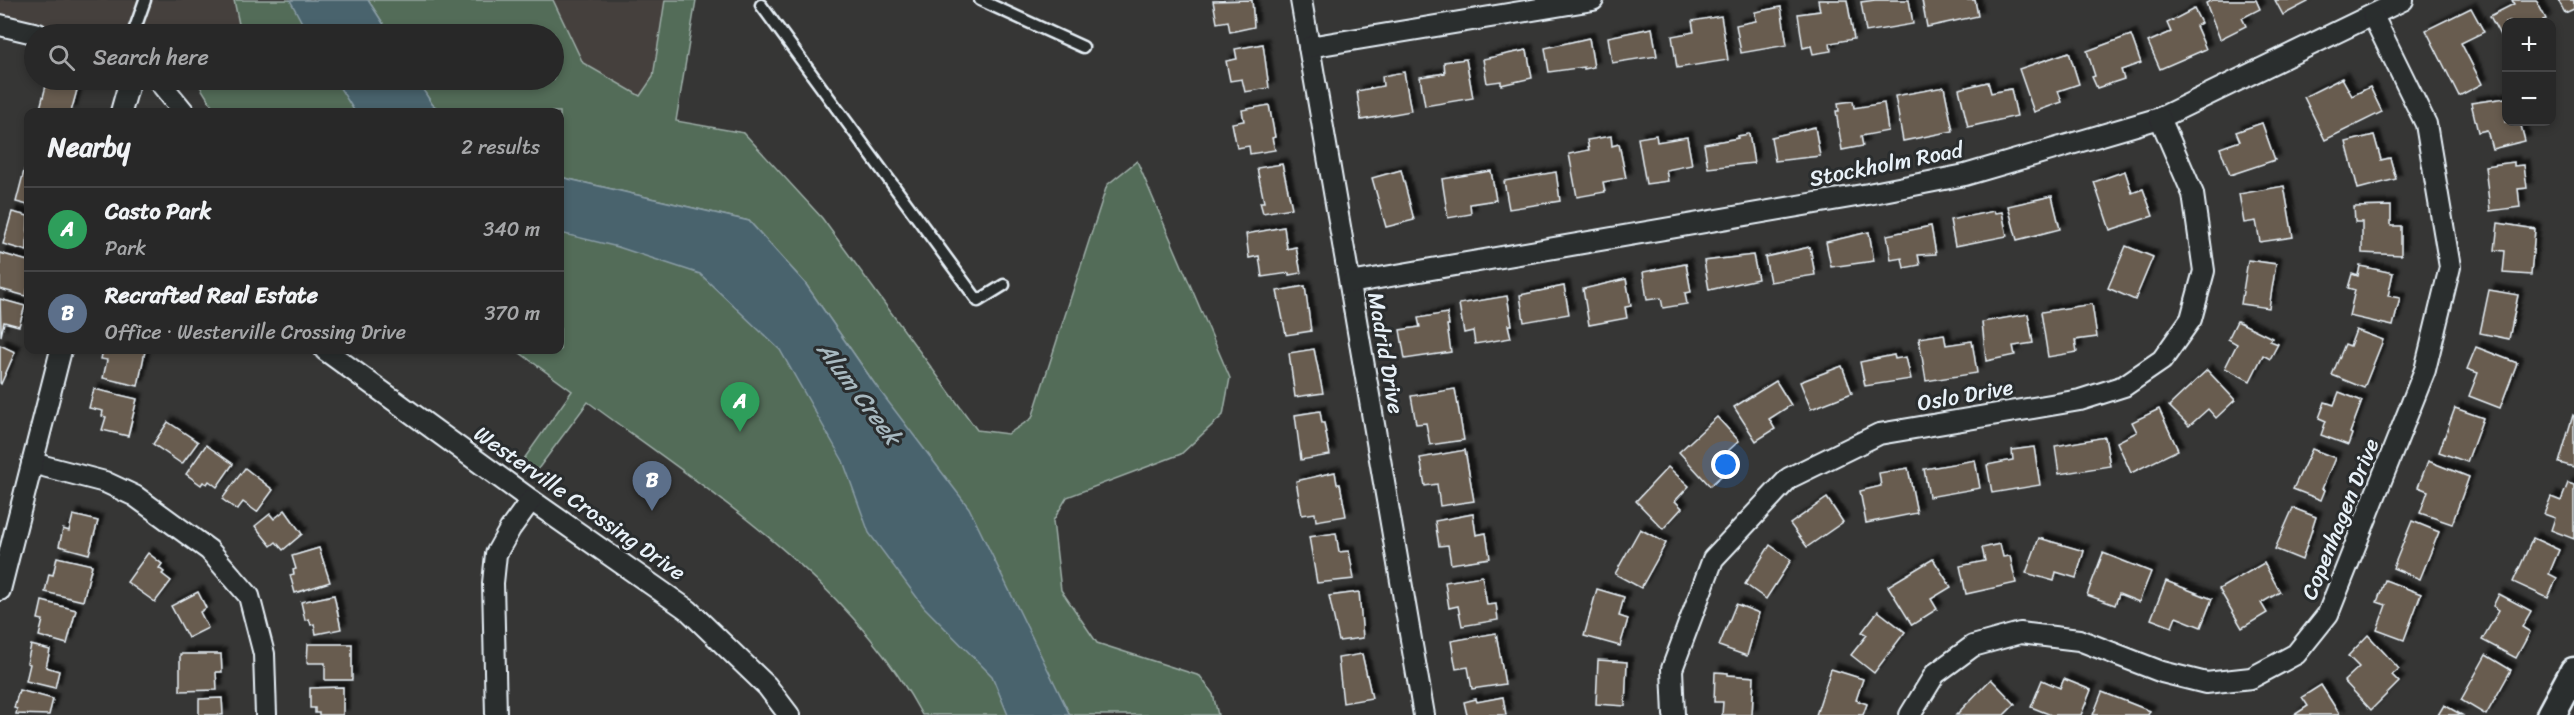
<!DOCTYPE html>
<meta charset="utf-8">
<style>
:root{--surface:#282828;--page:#303030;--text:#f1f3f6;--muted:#a5a6a8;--line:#444445;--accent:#ffd166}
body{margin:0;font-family:Sriracha,sans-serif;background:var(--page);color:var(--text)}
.controls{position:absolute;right:18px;top:18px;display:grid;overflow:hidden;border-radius:12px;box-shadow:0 3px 9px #0003}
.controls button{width:54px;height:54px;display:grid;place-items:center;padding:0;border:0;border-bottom:2px solid var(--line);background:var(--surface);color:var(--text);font:30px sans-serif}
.you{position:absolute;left:1726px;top:465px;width:21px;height:21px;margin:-15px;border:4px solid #fff;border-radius:50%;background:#1a73e8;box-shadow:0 0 0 9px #1a73e833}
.badge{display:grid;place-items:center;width:39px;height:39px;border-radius:50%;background:var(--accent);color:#fff;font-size:20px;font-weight:700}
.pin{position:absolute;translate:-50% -50px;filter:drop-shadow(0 2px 3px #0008)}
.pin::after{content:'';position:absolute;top:32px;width:21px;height:18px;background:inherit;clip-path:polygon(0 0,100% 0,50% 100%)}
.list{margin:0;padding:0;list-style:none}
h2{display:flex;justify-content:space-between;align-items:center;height:78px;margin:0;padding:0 24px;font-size:26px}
h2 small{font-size:20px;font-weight:400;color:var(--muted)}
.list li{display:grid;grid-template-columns:39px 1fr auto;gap:18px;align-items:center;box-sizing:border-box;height:84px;padding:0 24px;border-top:2px solid var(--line)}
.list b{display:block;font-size:22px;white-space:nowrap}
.list p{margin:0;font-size:20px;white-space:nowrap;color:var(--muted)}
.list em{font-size:20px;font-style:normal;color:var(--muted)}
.icon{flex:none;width:33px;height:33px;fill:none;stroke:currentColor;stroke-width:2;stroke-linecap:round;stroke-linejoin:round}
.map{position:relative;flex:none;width:2574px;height:715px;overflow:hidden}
.search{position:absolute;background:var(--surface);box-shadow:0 3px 9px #0003;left:24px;top:24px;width:540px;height:66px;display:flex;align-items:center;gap:15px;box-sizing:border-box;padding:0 21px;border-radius:33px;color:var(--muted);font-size:22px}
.panel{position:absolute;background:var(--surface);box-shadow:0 3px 9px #0003;left:24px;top:108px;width:540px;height:246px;border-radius:12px}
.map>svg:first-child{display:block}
.built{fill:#45413d}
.green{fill:#536c59;stroke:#9eaea8;stroke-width:1.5}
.water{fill:#49646d;stroke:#899ca5;stroke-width:1.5}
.building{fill:#685c4f;stroke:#e8f1f8;stroke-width:1.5;filter:url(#shadow)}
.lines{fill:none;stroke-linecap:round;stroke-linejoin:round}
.lane-casing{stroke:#e8f1f8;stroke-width:15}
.street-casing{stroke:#e8f1f8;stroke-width:24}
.secondary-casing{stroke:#e8f1f8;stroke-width:33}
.lane{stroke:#2a2d2e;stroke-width:10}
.street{stroke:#2a2d2e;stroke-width:20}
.secondary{stroke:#2a2d2e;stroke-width:28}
.labels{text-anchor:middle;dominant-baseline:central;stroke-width:6;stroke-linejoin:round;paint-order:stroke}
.street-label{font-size:22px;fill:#e8f1f8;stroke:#2a2d2e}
.water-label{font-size:24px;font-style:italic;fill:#a8b9c0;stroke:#2a2d2e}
</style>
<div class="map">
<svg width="2574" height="715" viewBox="0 0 2574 715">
<defs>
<filter id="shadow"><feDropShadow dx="5.5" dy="-5.5" stdDeviation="1.5" flood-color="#0009"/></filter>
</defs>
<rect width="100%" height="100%" fill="#363635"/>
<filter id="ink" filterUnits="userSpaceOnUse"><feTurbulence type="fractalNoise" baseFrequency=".0167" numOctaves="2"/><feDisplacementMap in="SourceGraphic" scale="12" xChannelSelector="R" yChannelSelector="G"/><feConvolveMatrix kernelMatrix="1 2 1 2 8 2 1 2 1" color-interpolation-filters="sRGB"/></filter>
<g filter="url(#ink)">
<g class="built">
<path d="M0,0H234L241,34H35L0,26Z"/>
<path d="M553,0H665L653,77L641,96L583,63Z"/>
</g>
<g class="green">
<path d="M234,0H318L334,34H241Z"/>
<path d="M368,0H553L583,63L640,96L653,77L665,0H696L676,121L744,133L822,218L977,430L1008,434L1032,418L1107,185L1137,161L1230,378L1223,415L1181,454L1067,497L1053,521L1061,590L1097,643L1200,676L1213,694L1218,715H1070L1051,678L874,383L805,283L749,221L560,177V112H442L432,104L417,80H554V34H390Z"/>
<path d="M196,80H226L254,86L253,80H384L428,112H216Z"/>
<path d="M560,192L693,212L1027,715H922C848,578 710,492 588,402L535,473L521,463L572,391L516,350H560Z"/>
</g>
<g class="water">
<path d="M290,0H368L390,34H308Z"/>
<path d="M335,80H417L432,104L442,112H355Z"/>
<path d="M560,177L749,221L805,283L874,383L969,508L1070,715H1008L992,676L924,607L869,533L843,461L780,350L700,274L618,247L560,233Z"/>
</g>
<g class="building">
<path d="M1252,0L1254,27L1230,32L1228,21L1217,23L1213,1Z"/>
<path d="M1818,0H1847L1854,39L1830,43L1831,51L1813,54L1811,46L1803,48L1798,14L1820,11Z"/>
<path d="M1875,0H1909L1913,24L1866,32L1861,2Z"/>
<path d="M1922,0H1975L1978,16L1927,27Z"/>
<path d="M2212,0H2256L2260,9L2242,18L2246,26L2220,39L2206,3Z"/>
<path d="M2275,0H2307L2308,2L2283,15Z"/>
<path d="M2512,0H2536L2546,19L2543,20L2544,22H2506V39L2503,41L2490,16L2514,4Z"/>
<path d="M2558,0H2574V9L2565,13Z"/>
<path d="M1781,7L1787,45L1741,53L1736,25L1756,21L1755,12Z"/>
<path d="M2471,8L2484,32L2461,43L2482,84L2459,96L2426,30Z"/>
<path d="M2194,9L2201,23L2196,26L2206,49L2160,69L2148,42L2171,32L2167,23Z"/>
<path d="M1721,16L1728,60L1677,68L1672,36L1694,32L1692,21Z"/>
<path d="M1652,28L1657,56L1612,63L1608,37Z"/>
<path d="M2131,35L2141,63L2121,70L2124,79L2097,88L2092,77L2095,76L2087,51Z"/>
<path d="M1589,38L1594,67L1584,69V67L1549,72L1545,48Z"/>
<path d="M1263,44L1269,88L1245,92L1242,79L1230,81L1226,61L1237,59L1235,49Z"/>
<path d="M1527,50L1532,78L1501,85V81L1487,83L1483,59Z"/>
<path d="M2069,52L2079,84L2058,91L2062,102L2034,112L2019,69Z"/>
<path d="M1466,59L1473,98L1425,106L1420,77L1445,73L1444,62Z"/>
<path d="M1404,72L1411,111L1361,120L1357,91L1383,86L1382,76Z"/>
<path d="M2342,78L2352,96L2370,87L2382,112L2325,140L2304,97Z"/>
<path d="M47,82L77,90L71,112H39Z"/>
<path d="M1988,82L1991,93L2011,89L2017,116L1968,127L1959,89Z"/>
<path d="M1944,87L1953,131L1903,141L1895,96Z"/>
<path d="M2506,98V122H2520L2525,141L2492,149L2487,130L2478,132L2471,103Z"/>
<path d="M1853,101L1854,108L1884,103L1888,131L1861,136L1863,146L1842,150L1836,111H1839L1838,103Z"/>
<path d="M1269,105L1275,137L1272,138L1275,150L1250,154L1249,146L1237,148L1232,123L1244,121L1242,110Z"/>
<path d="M2262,123L2275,160L2230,175L2220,148L2240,141L2236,132Z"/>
<path d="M1815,127L1820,156L1775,161L1771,137Z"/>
<path d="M1749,134L1754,163L1708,168L1704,144L1738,138V136Z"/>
<path d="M1656,135L1657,142L1687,137L1692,165L1666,170L1668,181L1646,184L1638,138Z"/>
<path d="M2374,135L2381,160L2390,158L2396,179L2358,189L2346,142Z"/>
<path d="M1611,136L1612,146L1619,144L1626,178L1603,182L1605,192L1577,197L1569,154L1589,150L1587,140Z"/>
<path d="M2514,162V166L2524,165L2527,188L2518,189L2520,207L2490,211L2485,166Z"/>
<path d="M1282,164L1292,208L1263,213L1260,202H1264L1257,168Z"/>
<path d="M25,167L28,168V205L16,202Z"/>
<path d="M1401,170L1414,220L1386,227L1372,178Z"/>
<path d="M1491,171L1496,200L1470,204L1471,214L1448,218L1442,179Z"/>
<path d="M2125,171L2132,193L2143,189L2153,216L2110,230L2094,182Z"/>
<path d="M1556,172L1560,201L1509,209L1504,181Z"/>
<path d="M2284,186L2293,237L2260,242L2256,221L2244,223L2239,194Z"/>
<path d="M2052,196L2060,229L2017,240L2008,206Z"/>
<path d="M2391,206V226H2401V255L2362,253V222H2355L2354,207Z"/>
<path d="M1994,211L1995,213L2002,212L2007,236L1955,246L1950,220Z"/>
<path d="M12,212L28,216L27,251L3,244Z"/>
<path d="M2498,223L2535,229L2531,275L2503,273L2505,251L2495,250Z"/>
<path d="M1931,226L1936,254L1918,255L1920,265L1904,268L1902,258L1891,260L1887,235Z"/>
<path d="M1284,227L1287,249L1296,247L1301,273L1289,275V273L1262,277L1259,256L1249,258L1246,234Z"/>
<path d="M1869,232L1874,261L1831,267L1826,242Z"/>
<path d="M2126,246L2153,257L2135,300L2108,288Z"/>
<path d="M1810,247L1815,275L1770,282L1765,257Z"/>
<path d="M0,253L28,261V287L26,296L0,289Z"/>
<path d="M1753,255L1758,279L1709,290L1704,261Z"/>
<path d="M2248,260L2276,264L2269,308L2241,304Z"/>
<path d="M1686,264L1691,292L1685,293L1687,304L1663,308L1661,298L1647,300L1643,272Z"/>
<path d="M2360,266L2393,273L2388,296L2400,298L2393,326L2349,316L2355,290L2348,288L2352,274L2358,276Z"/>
<path d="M1626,279L1631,306L1625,307L1627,318L1589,325L1583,289Z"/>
<path d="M1305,286L1311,331L1286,335L1277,291Z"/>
<path d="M1564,286L1569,314L1524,322L1520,295Z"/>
<path d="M2489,290L2518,295L2509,339L2480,333Z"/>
<path d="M1507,296L1512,325H1508L1511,338L1475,344L1473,331L1464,333L1459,304Z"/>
<path d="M0,299L25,306L19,326L4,322L1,336Z"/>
<path d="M2092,304L2097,337L2075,340L2077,352L2048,357L2041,312Z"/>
<path d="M1447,313L1449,325H1447L1451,352L1405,359L1400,330L1420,327L1418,318Z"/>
<path d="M2028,314L2033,343L2013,346L2015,355L1986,361L1982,322Z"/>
<path d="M2237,321L2272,338L2270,341L2278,344L2270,359L2263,355L2250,381L2225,368L2237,344L2228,339Z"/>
<path d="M2356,330L2383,340L2364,388L2332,375L2345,344L2350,346Z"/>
<path d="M1944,334L1946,345L1972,341L1977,373L1926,381L1919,338Z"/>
<path d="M0,345L15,352L1,384L0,383Z"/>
<path d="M2476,347L2517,363L2500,408L2469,396L2478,373L2467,369Z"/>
<path d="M1314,349L1323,393L1295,397L1289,353Z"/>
<path d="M103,350L145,351L138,386L103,378L107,360L101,359Z"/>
<path d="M1894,355L1895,359L1906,357L1911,379L1865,386L1860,362Z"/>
<path d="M1842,366L1852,393L1811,409L1800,382Z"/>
<path d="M2207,370L2235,400L2216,418L2208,409L2189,426L2169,406Z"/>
<path d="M1776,381L1791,405L1769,419L1775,429L1756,441L1734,407Z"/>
<path d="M94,389L137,399L128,436L102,430L106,417L102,416L103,411L89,408Z"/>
<path d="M1455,389L1464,440L1430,445L1426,423L1416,424L1411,396Z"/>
<path d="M2339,392L2362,401L2350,433L2352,434L2348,445L2321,435L2326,421L2319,418L2325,402L2334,405Z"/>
<path d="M2455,408L2483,418L2467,462L2439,452Z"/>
<path d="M2159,409L2178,450L2131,473L2117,442L2137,432L2132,422Z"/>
<path d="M1320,411L1322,423H1324L1330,455L1301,460L1295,415Z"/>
<path d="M2573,415L2574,416V467L2559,463Z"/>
<path d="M1717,417L1739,441L1718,460L1728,470L1710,486L1679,452Z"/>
<path d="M168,422L198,442L182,464L153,444Z"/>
<path d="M2105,437L2110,466L2059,474L2055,446Z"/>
<path d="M206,445L233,464L217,487L209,481L207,484L203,482L201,485L186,474Z"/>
<path d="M2034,447L2040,485L1992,493L1987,465L2013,460L2012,450Z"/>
<path d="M2312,449L2335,458L2322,489L2325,490L2321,500L2293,489Z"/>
<path d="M1465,450L1474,501L1440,506L1437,484L1425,486L1420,458Z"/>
<path d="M1975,460L1980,488L1929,497L1924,469Z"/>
<path d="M2428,461L2469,477L2452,524L2420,513L2428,491L2418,487Z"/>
<path d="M1668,467L1689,486L1675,501L1682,508L1663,529L1636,501Z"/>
<path d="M245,468L273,490L257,512L243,502L237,510L222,499Z"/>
<path d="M1908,468L1917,513L1866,523L1860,491L1881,486L1879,473Z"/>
<path d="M1335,472L1337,484H1340L1346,516L1316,521L1315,513L1302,515L1296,481Z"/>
<path d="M2568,483L2574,485V539L2551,530L2555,518L2544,514L2551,497L2561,501Z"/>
<path d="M1827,498L1843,522L1807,547L1790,524Z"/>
<path d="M2293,508L2316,517L2302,560L2275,549Z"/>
<path d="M285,510L302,534L283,550L276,542L271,546L255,526L270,514L274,519Z"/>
<path d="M1473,514L1476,535L1486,533L1490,558L1451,564L1448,545L1439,546L1435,521Z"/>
<path d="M73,515L98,521L89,554L59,546L63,529L69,531Z"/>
<path d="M2412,521L2439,532L2420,579L2393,568Z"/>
<path d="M1640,529L1666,543L1641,588L1615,574Z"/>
<path d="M1336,533L1339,552L1349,551L1354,579L1317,583L1309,537Z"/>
<path d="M2039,538L2084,551L2076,578L2056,572L2054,581L2026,573Z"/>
<path d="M2533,538L2559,550L2549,574L2557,578L2548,598L2513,582Z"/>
<path d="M2000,544L2003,557L2010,556L2016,583L1966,594L1960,566L1985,561L1982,548Z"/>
<path d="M1770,545L1791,560L1766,599L1745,584Z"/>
<path d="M319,548L330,582L295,593L290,575L294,574L293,570L296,569L292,556Z"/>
<path d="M148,553L162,564L159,568L164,572L162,574L171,581L155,602L127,582Z"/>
<path d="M2103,553L2151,572L2139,602L2119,594L2115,605L2087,595Z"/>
<path d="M57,557L92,565L83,601L45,592L49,574L53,575Z"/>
<path d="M1933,559L1951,587L1931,599L1937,609L1912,625L1888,586Z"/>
<path d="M2264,563L2280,592L2261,603L2267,613L2242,628L2219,589Z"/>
<path d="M1482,576L1487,605L1496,604L1498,620L1462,626L1458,606L1449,608L1445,582Z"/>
<path d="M2385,580L2421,594L2404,640L2377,630L2386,605L2377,602Z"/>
<path d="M2166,581L2212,599L2201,627L2176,617L2172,627L2151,619Z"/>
<path d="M1597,589L1624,597L1619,616L1628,619L1620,646L1584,636Z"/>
<path d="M198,592L206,608L200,612L208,628L188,638L171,606Z"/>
<path d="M1359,592L1363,638L1339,641L1329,596Z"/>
<path d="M2499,594L2531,611L2522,627L2530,632L2516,658L2482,640L2499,610L2493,606Z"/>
<path d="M334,595L341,629L316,634L314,624L311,625L309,619L305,620L301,602Z"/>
<path d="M42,601L76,610L67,644L39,636L43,620L38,619Z"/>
<path d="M1736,604L1759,613L1747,656L1719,646Z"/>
<path d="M1878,611L1905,632L1874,673L1851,655L1867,635L1862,632Z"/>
<path d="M1496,633L1505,684L1472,689L1468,667L1456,669L1451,641Z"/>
<path d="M2368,635L2399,669L2392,675L2399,682L2371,710L2344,681L2359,667L2348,656Z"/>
<path d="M308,644H352V680H325V663H307Z"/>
<path d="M31,645L50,650L46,667L59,671L55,688L26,681L30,664L27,663Z"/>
<path d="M180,654H221L222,672H216L217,690L180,691Z"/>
<path d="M1362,654L1372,698L1343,703L1338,658Z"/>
<path d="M2486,655L2511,670L2486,715L2461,700Z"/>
<path d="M1598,660L1627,662L1625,706L1596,704Z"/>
<path d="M1831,669L1863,679L1856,700L1867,704L1863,715H1816Z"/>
<path d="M1715,672L1728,673V675L1754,677L1752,715H1722L1723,702H1714Z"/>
<path d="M1991,679L2015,704L2004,715H1956Z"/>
<path d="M2064,679L2091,690L2081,715H2051L2031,707L2042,680L2060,688Z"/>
<path d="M2321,685L2340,715H2294L2308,706L2302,697Z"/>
<path d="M343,687V715H319V713H315V708H310V688Z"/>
<path d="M19,690L53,699L49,715L16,714L17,709L14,708Z"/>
<path d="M2102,692L2150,711L2148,715H2093Z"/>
<path d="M1503,697L1506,715H1467L1464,702L1476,699L1477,702Z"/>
<path d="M222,698L223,715H199V699Z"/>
<path d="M2444,705L2462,715H2438Z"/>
</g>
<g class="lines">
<defs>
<g id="lane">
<path d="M980,0L1083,47"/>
<path d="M761,5L978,301L1004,285"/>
<path d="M133,34L145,0"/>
</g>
<g id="street">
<path d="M1301,0L1424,715"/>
<path d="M0,25L38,34"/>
<path d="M1309,47L1593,0"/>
<path d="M158,80L184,112"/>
<path d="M121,112L130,80"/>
<path d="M1350,283L1868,194L1965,175L2160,118L2403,0"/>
<path d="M325,350L531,500L688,610L767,686L789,715"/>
<path d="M32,463L105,482L135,496L209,550L249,596L264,654L266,715"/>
<path d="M0,590L61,350"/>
<path d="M496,715L493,583L496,554L510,529L531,500"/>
<path d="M1674,715L1672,669L1713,559L1789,478L1879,434L2080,400L2124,386L2162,360L2191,319L2204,271L2193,194L2160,118"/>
<path d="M1910,715L1935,674L1973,646L2020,633L2079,640L2162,672L2206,683L2251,678L2296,654L2328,614L2425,370L2450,267L2426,124L2373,16"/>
</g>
<path id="secondary" d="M2551,715L2574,672"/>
</defs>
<use href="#lane" class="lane-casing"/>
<use href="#street" class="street-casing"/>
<use href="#secondary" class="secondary-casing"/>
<use href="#lane" class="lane"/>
<use href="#street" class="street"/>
<use href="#secondary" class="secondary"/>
</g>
</g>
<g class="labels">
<g class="street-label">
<text transform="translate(1886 164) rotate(-11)">Stockholm Road</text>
<text transform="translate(1386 353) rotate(80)">Madrid Drive</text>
<text transform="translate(1965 395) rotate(-10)">Oslo Drive</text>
<text transform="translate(580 503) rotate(35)">Westerville Crossing Drive</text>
<text transform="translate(2340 519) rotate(-68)">Copenhagen Drive</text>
</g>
<g class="water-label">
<text transform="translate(859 393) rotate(53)">Alum Creek</text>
</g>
</g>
</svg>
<div class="controls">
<button>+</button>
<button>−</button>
</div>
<div class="you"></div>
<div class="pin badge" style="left:740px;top:432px;background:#2e9e5b">A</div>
<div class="pin badge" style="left:652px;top:511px;background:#5c6f8a">B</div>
<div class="search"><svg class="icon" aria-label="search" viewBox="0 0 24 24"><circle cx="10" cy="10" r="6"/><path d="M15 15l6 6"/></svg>Search here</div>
<section class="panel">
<h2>Nearby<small>2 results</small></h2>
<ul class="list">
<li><span class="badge" style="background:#2e9e5b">A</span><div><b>Casto Park</b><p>Park</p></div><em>340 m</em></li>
<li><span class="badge" style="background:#5c6f8a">B</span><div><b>Recrafted Real Estate</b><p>Office · Westerville Crossing Drive</p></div><em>370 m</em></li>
</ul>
</section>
</div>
